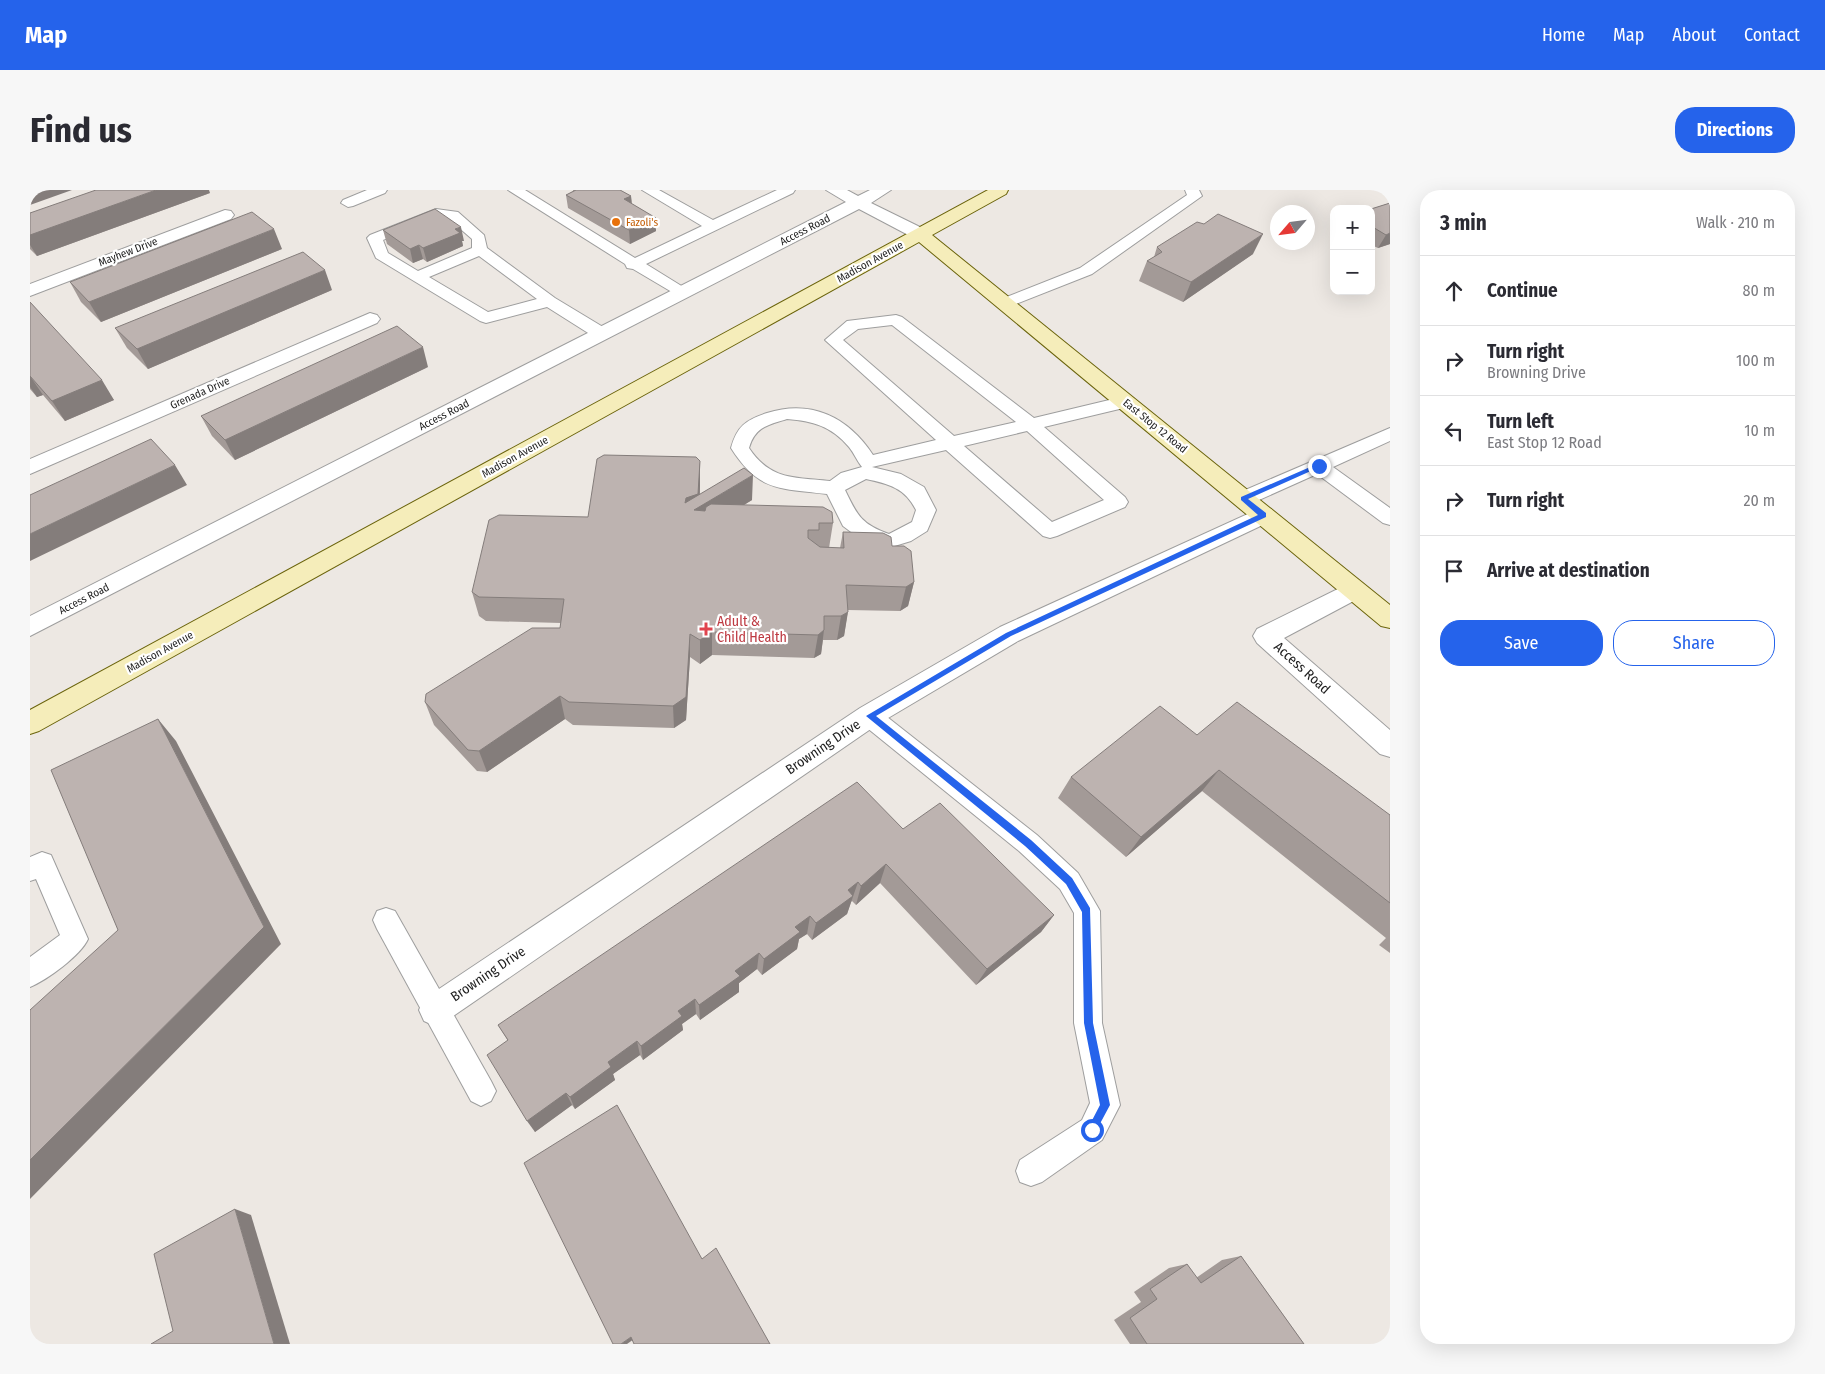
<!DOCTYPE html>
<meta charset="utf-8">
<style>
:root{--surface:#fff;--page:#f7f7f7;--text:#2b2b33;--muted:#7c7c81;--line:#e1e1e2;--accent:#2563eb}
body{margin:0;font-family:"Fira Sans Condensed",sans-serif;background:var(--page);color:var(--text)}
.controls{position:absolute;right:15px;top:15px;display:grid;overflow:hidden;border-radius:10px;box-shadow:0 5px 20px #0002}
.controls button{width:45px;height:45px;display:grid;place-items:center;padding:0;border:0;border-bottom:1px solid var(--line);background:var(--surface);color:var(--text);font:25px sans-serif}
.compass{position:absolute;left:1240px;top:15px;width:45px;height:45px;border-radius:50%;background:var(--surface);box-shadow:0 5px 20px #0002;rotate:242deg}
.stop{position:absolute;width:15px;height:15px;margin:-11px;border:4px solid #2563eb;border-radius:50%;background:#fff}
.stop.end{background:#2563eb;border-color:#fff;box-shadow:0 1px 5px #0008}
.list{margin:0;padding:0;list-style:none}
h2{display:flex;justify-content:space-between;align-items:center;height:65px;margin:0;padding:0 20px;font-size:21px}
h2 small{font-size:16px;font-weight:400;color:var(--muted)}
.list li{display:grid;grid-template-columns:32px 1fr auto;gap:15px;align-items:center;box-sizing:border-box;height:70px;padding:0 20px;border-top:1px solid var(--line)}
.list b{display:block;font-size:19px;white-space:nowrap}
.list p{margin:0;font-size:16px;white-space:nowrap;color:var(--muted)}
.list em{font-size:16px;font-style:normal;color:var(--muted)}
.actions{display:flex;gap:10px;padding:15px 20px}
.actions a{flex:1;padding:11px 0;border:1px solid var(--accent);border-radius:20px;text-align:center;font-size:18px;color:var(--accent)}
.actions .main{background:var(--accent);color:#fff}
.icon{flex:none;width:28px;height:28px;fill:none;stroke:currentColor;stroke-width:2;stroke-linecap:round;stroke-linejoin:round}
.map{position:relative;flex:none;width:1360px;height:1154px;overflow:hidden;border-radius:20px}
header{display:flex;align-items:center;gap:30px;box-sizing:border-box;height:70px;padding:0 25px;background:var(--accent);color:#fff}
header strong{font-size:24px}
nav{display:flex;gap:28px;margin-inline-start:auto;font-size:18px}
.intro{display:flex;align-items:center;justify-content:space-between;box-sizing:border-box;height:120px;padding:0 30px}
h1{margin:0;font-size:35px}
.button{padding:12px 22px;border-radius:20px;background:var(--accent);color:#fff;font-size:18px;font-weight:700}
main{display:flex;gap:30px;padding:0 30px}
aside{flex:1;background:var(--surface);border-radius:20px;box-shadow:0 5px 20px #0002}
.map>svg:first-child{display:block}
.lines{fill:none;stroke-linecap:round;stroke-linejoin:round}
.lane-casing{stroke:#9e9e9e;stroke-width:2}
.street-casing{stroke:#9e9e9e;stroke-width:2}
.secondary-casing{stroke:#6b640c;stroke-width:2}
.lane{fill:#fff;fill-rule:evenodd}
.street{fill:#fff;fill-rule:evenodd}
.secondary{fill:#f5edba;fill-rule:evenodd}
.wall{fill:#a39a97}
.shaded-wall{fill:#847d7b}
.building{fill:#bdb3b0;stroke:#847d7b}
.route{fill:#2563eb}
.food-dot{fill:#e8710a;stroke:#fff;stroke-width:2}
.health-dot{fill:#e0444e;stroke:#fff;stroke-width:2}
.labels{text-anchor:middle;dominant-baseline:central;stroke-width:4.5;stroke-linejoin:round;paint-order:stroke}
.far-food-label{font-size:11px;fill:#c56008;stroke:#fff;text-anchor:start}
.far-street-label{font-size:11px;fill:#1d1d1d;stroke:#fff}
.health-label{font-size:14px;fill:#be3a42;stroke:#fff;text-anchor:start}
.street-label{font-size:14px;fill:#1d1d1d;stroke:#fff}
</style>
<header>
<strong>Map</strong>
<nav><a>Home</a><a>Map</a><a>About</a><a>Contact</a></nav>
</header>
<div class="intro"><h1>Find us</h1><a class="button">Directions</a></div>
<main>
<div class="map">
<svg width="1360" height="1154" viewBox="0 0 1360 1154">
<rect width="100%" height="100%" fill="#ede8e3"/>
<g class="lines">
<defs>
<g id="lane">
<path d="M337,0H357L355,3L323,16L318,17L311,13L313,10Z"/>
<path d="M478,0H495L605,68L672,36L612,0H629L683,30L747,0H765L763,3L616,74L658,100L660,103L658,106L652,108L603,79L597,78L595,74Z"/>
<path d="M1155,0H1169L1172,6L1062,84L981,116L975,118L967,113L969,110L1050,78L1157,5Z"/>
<path d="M1351,0H1360V5Z"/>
<path d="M406,19L428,22L454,45L457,58L525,108L578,140L580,144L578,148H566L517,117L456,133L450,131L346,68L337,48L340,45ZM408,28L419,29L442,49V58L388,81L358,63L353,50ZM449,66L507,109L458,122L399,87Z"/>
<path d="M866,125L872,127L1004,228L1096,206L1102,208L1105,212L1102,216L1014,237L1095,307L1098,312L1095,317L1027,346L1020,348L1013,346L916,260L842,277L871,284L894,297L906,320L897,341L881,351L858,358L829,348L813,336L797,304C749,298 729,302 701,258C707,236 716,230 737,223C781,209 818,227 843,265L906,250L795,150L817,131ZM862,135L986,232L924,246L813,150L828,139ZM757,229C783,231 801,236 819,257C824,263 827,271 832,277L811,283L800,291C765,287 741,291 719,258C725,237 738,235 757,229ZM997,241L1074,310L1022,332L934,256ZM836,289C859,294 875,298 886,320L882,332L859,344C831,334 827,325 815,300Z"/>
<path d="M1360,238V251L1303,277L1360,318V335L1353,333L1287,284L1220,314L1213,316L1206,314L1203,309L1206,304Z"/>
<path d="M839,517L847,519L1007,645L1048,683L1070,721L1072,833L1090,915L1072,950L1012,992L1001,996L990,992L986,981L990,970L1052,930L1060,913L1044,833V723L1030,699L989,661L831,533L828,526L831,519Z"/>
<path d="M12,662L21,665L58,749C51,765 17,790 0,797V767L30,745L6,689L0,691V667Z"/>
<path d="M356,718L365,721L461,891L466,901L461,911L451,916L441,911L347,739L343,730L347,721Z"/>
</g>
<g id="street">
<path d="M796,0H817L828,6L840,0H861L841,13L896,40L899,44L896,48H884L829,19L0,446V426L816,12Z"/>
<path d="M195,20L201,21L204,25L201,29L0,106V94Z"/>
<path d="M340,123L347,125L350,129L347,133L0,284V269Z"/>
<path d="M1233,317L1241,319L1244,325L1241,331L988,451L848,534L416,831L405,836L394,831L389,820L394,809L830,518L970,437Z"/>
<path d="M1324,391L1333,394L1336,400L1333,406L1254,448L1360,540V567L1350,564L1227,453L1223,446L1227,439Z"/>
</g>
<path id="secondary" d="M958,0H978L976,4L902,45L1360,415V438L1351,436L889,52L9,541L0,544V520Z"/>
</defs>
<use href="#lane" class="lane-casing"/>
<use href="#street" class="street-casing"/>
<use href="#secondary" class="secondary-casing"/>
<use href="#lane" class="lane"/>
<use href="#street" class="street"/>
<use href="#secondary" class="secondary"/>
</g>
<g class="wall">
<path d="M543,0H590L601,6L602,14L626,28V41L600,54L538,18L536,5L543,1Z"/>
<path d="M180,3L7,66L0,59V23Z"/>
<path d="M1360,13V54L1348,58L1341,55V19Z"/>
<path d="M353,40L434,51H432L433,56L397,72L393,69L383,73L357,54Z"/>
<path d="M1127,57L1223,64L1153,112L1109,91L1117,71L1124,67Z"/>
<path d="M252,59L71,132L51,112L40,92Z"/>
<path d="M302,100L118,179L97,158L85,138Z"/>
<path d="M0,112L84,210L35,231L13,205L7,207L0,199Z"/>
<path d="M398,177L205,270L182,246L171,226Z"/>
<path d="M670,296V304L722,310L714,315L803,333L799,358H810L813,342L862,356L884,392L878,416L870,421L818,420L814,446L807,450H793L791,464L784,468L682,465L670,474L660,467L656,530L644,538L543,535L535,529L457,582L447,581L404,535L395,512L530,438L531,433L456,431L449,426L442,402L558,327Z"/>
<path d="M1167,545L1360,625V763L1349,755L1356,748L1172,601L1096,667L1028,608L1041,587Z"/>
<path d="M873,639L1024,725L1011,742L946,795L850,693L826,715L822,711L821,712L817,724L782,750L777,744L769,749L767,759L732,785L727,779L709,793V802L670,830L666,824L652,834L653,840L613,870L610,865L583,884L585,890L545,919L542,915L505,942L478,851L468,835Z"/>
<path d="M1211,1066L1274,1154H1100L1084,1130L1111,1112L1104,1102L1139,1078L1157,1074L1166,1088L1192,1070Z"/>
</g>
<g class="shaded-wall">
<path d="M0,0H42L0,15Z"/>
<path d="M126,0H179L180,3L7,66L0,55V45Z"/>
<path d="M601,6L602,20L594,9Z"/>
<path d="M626,28V41L600,54L599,40Z"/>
<path d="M431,37L434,51H432L433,56L397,72L393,58L425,39Z"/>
<path d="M244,39L252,59L71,132L59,112Z"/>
<path d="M1360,43V54L1348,58L1356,45Z"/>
<path d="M1233,44L1223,64L1153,112L1161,92Z"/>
<path d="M389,55L393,69L383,73L380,59Z"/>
<path d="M295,80L302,100L118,179L107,159Z"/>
<path d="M393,157L398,177L205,270L195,250Z"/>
<path d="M0,186L13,205L7,207L0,197Z"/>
<path d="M72,190L84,210L35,231L22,211Z"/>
<path d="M670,271V296L669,317L723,285L722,310L664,345L655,313L656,308Z"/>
<path d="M145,275L157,295L0,371V344Z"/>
<path d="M884,392L878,416L870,421L876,397Z"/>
<path d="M818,422L814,446L807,450L811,426Z"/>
<path d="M794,440L791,464L784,468L788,445Z"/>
<path d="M682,442V465L670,474V450Z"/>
<path d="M660,444V467L656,530L644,538L643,516Z"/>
<path d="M530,506L535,529L457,582L449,561Z"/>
<path d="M128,529L146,551L251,754L0,1009V970L234,737Z"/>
<path d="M1189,580L1172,601L1096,667L1111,647Z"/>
<path d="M856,674L850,693L826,715L831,696Z"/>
<path d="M828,692L817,724L782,750L786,733L818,700Z"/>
<path d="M1024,725L1011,742L946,795L957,779Z"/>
<path d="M780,726L777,744L769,749L767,759L732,785L734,769L765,737Z"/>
<path d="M729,763L727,779L709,793V802L670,830L669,815L705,781Z"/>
<path d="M665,809L666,824L652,834L653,840L613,870L611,856L648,821Z"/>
<path d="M607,851L610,865L583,884L585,890L545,919L540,907L578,872Z"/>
<path d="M536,903L542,915L505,942L497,931Z"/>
<path d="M205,1019L221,1025L260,1154H244Z"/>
<path d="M601,1147L604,1149L597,1154H591Z"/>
</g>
<g class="building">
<path d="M66,0H126L0,45V23Z"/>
<path d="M546,0H590L601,6L594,9L626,28L599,40L536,5Z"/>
<path d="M1360,13V43L1356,45L1341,36V19Z"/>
<path d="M405,19L431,37L425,39L430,43L393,58L389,55L380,59L353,40Z"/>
<path d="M222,22L244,39L59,112L40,92Z"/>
<path d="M1188,24L1233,44L1161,92L1117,71L1132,62L1127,57L1167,32L1174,34Z"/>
<path d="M273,62L295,80L107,159L85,138Z"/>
<path d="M0,112L72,190L22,211L0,186Z"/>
<path d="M367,136L393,157L195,250L171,226Z"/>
<path d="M121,249L145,275L0,344V305Z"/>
<path d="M574,265L666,267L670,271L668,304L656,308L655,313L714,278L723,285L664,320L675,321L676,317L681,314L793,317L802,322L803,333H789V340H778V348L790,357L814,358L813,342L853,343L861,347L862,356H874L881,361L884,392L876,397L816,395L818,422L811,426H794V440L788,445L682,442L670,450L660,444L656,507L643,516L539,512L530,506L449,561L438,560L395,512L396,504L502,438H530L534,409L449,407L442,402L459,330L469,325L558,327L567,269Z"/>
<path d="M1207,512L1360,625V713L1189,580L1111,647L1041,587L1130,516L1167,545Z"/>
<path d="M128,529L234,737L0,970V820L88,740L21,580Z"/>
<path d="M827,592L873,639L910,613L1024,725L957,779L856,674L831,696L828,692L818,700L823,706L786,733L780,726L765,737L770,742L734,769L729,763L705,781L710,786L669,815L665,809L648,821L652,826L611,856L607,851L578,872L581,877L540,907L536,903L497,931L457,865L478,850L468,835Z"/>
<path d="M587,915L672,1069L686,1058L740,1154H604L601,1147L591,1154H583L494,973Z"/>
<path d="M205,1019L244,1154H121L143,1141L124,1064Z"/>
<path d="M1211,1066L1274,1154H1117L1100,1128L1127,1109L1120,1099L1157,1074L1171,1093Z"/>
</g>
<path class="route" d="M1287,274L1292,276L1218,309L1236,323V327L981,446L846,526L1001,650L1042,688L1060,718L1063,833L1080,915L1065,943L1062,945L1057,940L1070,915L1054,833L1052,722L1036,694L995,656L836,526L976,443L1228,325L1211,310V307Z"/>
<circle class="food-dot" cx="586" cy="32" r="5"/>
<path class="health-dot" d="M673.5 431.5h5v5h5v5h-5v5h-5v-5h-5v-5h5z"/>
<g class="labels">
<g class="far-food-label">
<text x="596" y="32">Fazoli's</text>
</g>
<g class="far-street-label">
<text transform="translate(775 40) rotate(-27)">Access Road</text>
<text transform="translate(98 62) rotate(-21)">Mayhew Drive</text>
<text transform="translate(840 72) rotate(-29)">Madison Avenue</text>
<text transform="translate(170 203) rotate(-24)">Grenada Drive</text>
<text transform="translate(414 225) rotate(-27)">Access Road</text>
<text transform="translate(1125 236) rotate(39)">East Stop 12 Road</text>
<text transform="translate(485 267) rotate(-29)">Madison Avenue</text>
<text transform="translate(54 409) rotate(-27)">Access Road</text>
<text transform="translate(130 462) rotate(-29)">Madison Avenue</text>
</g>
<g class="health-label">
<text x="687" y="431">Adult &amp;<tspan x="687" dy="16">Child Health</tspan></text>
</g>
<g class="street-label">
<text transform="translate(1272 478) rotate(42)">Access Road</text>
<text transform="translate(793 557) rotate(-34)">Browning Drive</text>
<text transform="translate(458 784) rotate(-34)">Browning Drive</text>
</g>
</g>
</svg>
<div class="controls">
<button>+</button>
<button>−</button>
</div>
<svg class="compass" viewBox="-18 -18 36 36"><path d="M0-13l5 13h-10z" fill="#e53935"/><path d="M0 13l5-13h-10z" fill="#7c7c81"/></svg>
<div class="stop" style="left:1062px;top:940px"></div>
<div class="stop end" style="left:1289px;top:276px"></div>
</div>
<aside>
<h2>3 min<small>Walk · 210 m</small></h2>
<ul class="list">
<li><svg class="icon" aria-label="ahead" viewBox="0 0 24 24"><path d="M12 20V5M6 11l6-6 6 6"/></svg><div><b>Continue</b></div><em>80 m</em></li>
<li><svg class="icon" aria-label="right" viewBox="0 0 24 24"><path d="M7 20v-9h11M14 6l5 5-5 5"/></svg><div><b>Turn right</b><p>Browning Drive</p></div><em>100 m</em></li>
<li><svg class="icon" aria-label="left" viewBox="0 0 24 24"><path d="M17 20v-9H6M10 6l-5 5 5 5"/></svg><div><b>Turn left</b><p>East Stop 12 Road</p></div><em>10 m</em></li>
<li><svg class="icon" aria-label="right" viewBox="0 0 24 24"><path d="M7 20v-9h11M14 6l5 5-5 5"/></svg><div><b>Turn right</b></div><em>20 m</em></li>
<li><svg class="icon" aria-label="arrive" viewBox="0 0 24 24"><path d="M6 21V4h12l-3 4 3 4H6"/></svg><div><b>Arrive at destination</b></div></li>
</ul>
<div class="actions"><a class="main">Save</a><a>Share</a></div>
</aside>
</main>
